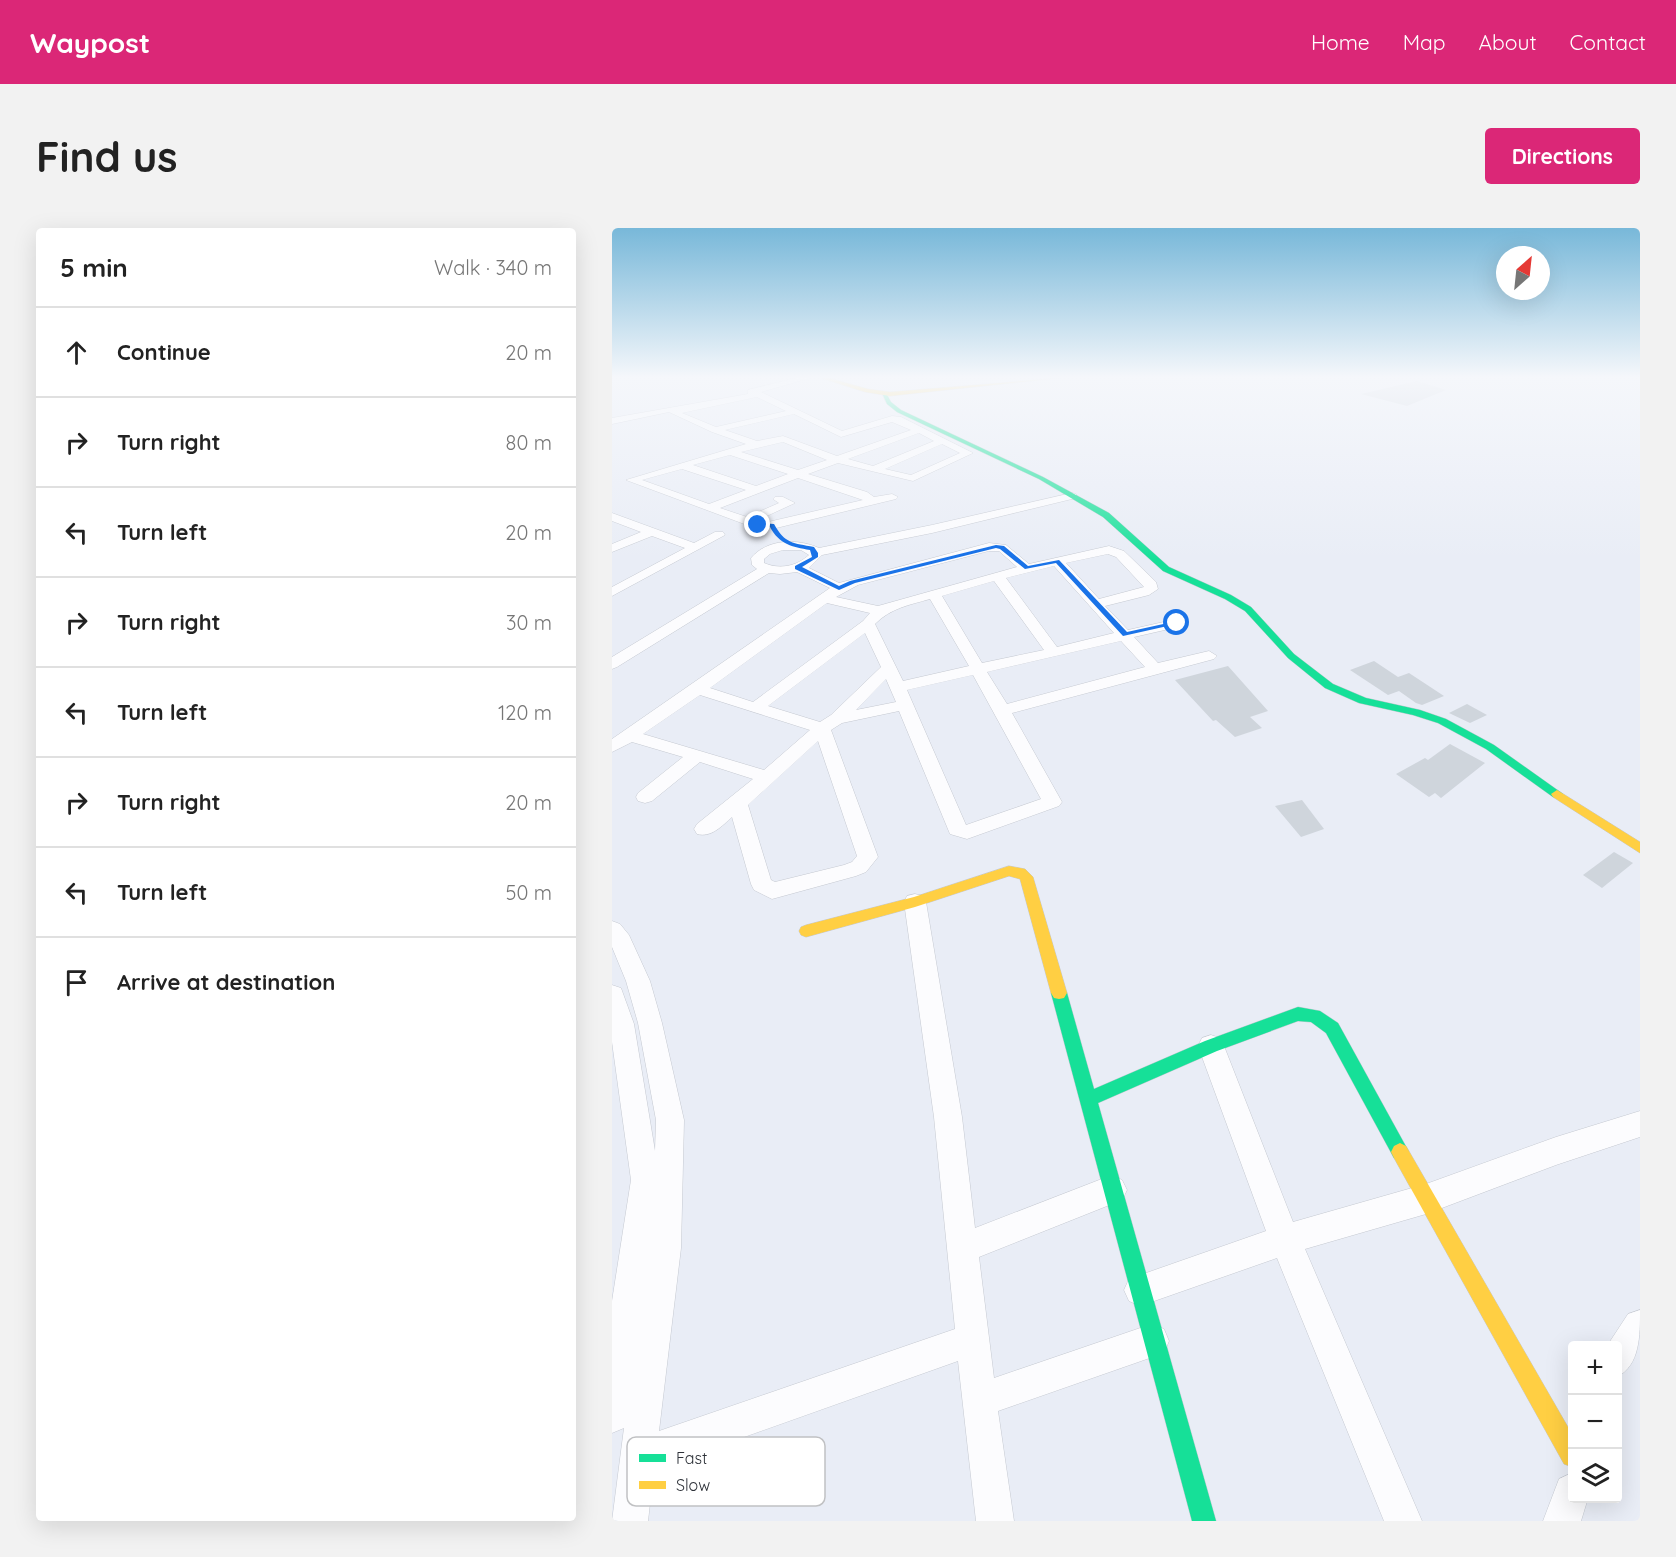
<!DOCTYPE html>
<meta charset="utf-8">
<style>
:root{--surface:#fff;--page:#f2f2f2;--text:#222;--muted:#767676;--line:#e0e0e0;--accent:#db2777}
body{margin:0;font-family:Quicksand,sans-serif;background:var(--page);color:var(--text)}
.controls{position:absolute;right:18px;bottom:18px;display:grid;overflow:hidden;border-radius:6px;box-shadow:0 6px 24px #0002}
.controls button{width:54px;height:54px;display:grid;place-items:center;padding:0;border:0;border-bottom:2px solid var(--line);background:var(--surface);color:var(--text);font:30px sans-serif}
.compass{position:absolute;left:884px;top:18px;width:54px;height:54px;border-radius:50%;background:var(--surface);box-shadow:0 6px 24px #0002;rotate:27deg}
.stop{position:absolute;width:18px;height:18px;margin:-14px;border:4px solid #1a73e8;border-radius:50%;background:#fff}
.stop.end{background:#1a73e8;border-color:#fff;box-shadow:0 2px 6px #0008}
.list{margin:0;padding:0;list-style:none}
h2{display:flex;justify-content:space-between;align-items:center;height:78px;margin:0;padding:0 24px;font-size:26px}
h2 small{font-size:20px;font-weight:400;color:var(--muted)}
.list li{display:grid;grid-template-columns:39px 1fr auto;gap:18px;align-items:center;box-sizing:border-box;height:90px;padding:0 24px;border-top:2px solid var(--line)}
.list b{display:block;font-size:22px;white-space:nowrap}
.list em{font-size:20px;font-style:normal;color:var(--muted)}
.icon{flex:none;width:33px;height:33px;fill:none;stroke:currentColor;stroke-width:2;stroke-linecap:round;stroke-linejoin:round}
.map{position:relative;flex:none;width:1028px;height:1293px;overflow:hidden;border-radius:6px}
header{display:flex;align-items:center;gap:36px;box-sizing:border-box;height:84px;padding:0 30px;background:var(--accent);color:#fff}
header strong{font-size:28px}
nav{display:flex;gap:33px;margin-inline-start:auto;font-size:21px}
.intro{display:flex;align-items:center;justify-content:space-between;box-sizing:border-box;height:144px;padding:0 36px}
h1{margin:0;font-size:42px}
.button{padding:15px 27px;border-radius:6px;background:var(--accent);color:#fff;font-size:21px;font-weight:700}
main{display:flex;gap:36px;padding:0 36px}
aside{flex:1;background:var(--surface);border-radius:6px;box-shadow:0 6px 24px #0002}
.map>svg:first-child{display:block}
.building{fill:#cfd5dc}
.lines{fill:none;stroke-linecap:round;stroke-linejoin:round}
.street-casing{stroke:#c5c9d1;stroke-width:1}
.fast-casing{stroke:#c5c9d1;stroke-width:1}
.slow-casing{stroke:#c5c9d1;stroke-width:1}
.street{fill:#fcfcfe;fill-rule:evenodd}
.fast{fill:#16e098;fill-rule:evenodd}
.slow{fill:#ffcf43;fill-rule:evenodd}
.route{fill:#1a73e8}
.key{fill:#fff;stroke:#c0c1c3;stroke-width:1.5}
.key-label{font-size:16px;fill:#2d3138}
</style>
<header>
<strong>Waypost</strong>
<nav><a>Home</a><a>Map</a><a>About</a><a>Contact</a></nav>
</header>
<div class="intro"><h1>Find us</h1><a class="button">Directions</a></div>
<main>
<aside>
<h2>5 min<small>Walk · 340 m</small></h2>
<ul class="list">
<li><svg class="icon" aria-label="ahead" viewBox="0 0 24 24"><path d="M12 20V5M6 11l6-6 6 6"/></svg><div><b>Continue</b></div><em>20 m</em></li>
<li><svg class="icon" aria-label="right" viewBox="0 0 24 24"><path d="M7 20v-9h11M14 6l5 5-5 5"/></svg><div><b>Turn right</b></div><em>80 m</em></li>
<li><svg class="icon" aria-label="left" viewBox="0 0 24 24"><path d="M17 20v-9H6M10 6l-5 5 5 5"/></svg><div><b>Turn left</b></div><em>20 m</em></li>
<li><svg class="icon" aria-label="right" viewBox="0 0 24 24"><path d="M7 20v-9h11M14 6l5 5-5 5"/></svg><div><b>Turn right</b></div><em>30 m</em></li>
<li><svg class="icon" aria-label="left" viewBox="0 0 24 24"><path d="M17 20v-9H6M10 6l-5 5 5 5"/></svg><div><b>Turn left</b></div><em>120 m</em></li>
<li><svg class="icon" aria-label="right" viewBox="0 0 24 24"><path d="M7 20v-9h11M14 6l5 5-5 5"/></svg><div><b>Turn right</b></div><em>20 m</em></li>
<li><svg class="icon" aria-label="left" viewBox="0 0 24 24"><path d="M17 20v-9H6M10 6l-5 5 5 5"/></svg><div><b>Turn left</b></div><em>50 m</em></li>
<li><svg class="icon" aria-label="arrive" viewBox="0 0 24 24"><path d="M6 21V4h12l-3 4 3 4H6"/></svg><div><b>Arrive at destination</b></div></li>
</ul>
</aside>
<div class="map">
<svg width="1028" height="1293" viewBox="0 0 1028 1293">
<rect width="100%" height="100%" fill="#e9edf6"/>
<g class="building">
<path d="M805,153L834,162L795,178L749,166Z"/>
<path d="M762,433L786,449L797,445L832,468L810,477L804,475L787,463L776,467L738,442Z"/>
<path d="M616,438L656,483L638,489L650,500L623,509L604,492L601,493L563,452Z"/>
<path d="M855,476L875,487L858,495L837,485Z"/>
<path d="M838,516L873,535L829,570L823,565L817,569L784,546L813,530L816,532Z"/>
<path d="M690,572L712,601L689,609L663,578Z"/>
<path d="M1002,624L1021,635L990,660L971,647Z"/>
</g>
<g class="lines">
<defs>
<g id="street">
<path d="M184,150H198L149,164L230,203L280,188L289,189L361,225L301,253L226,235L196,246L255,264L262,269L280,266L286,269L284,271L160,301L154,297L156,294L251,272L186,250L108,280L135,289L167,275L161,271L163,269H171L183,275L135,297L14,252L134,216L100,204L57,184L0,196V190L136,166V162ZM145,169L174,183L104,199L70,185ZM182,186L229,209L280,194L299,202L225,228L171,208L145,213L113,202ZM307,205L322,213L261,238L236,231ZM171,214L215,232L186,242L129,224ZM330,216L348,225L299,247L273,241ZM118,227L176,246L144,258L81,237ZM70,241L134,262L97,276L30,252Z"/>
<path d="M460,265L464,266V270L320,305L210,327L197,340L227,355L377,315L394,317L417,336L497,318L512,323L544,354L546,361L537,367L493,378L516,402L565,391L570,392L572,395L570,398L522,409L546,435L597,423L605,428L602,431L400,485L450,574L447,578L355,611L338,606L287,483L230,495L219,502L266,629L254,644L244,648L160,671L142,662L139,656L120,589C110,598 99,610 85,606L82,601L85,596L141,551L88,534L40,573L33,575L26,573L24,569L26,565L71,529L20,514L0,524V511L218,360L185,344L168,346L157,345L5,439L0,441V429L145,341L140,337L139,330C155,311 185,310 207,320L320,297ZM171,322H189L197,327C185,338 168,342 152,335V331L158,326ZM377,323H387L405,339L266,378L224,369L246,357ZM496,326L504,329L532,359L487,371L454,335ZM442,338L502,405L445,419L394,350ZM382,353L432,422L370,435L330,368ZM318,371L357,438L291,453L263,396C279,380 297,377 318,371ZM215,375L258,385L251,393L141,474L98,460ZM253,405L269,439L219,487L208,494L156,478ZM509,413L533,439L395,476L375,444ZM361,447L429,571L354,597L295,462ZM274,451L284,474L244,482ZM88,467L198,502L152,542L31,506ZM206,513L245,628L240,634L232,637L163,654L159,652L136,577Z"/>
<path d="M0,285L82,315L103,304H111L113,307L0,368V359L73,320L40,308L0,324V316L29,304L0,293Z"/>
<path d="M303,666L311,668L314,674L350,889L363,1000L500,947L510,952L515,962L510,972L367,1029L382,1150L540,1096L552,1101L557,1113L552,1125L386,1183L402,1293H364L346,1133L42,1241L36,1293H0L12,1200L0,1205V1073L19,952L0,814V757L9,760L22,796L43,923L44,892L26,795L14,753L0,719V693L8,696L17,707L38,753L50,795L72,892L69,1020L47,1203L343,1101L322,889L292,674L295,668Z"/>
<path d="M599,807L608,810L612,818L681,994L814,956L944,909L1028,883V909L944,937L814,986L693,1021L810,1293H772L665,1030L528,1078L517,1073L512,1062L517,1051L654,1003L586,818L590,810Z"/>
<path d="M1028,1082C1028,1108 1028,1137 1005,1149V1118H995L1016,1086Z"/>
<path d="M960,1245V1270H976L969,1293H931L947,1251Z"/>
</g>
<g id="fast">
<path d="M270,165H274L279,174L289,182L431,249L497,285L557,339L619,367L639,379L682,426L721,456L754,470L808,482L834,491L882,517L951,566L945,570L941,569L874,521L826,495L801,487L747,475L713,460L676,430L633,383L613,371L551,343L491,289L427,251L285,184L275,176Z"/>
<path d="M447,759L452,760L455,765L482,861L593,813L686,779L708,783L726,795L797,924L794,930L788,933L782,930L714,805L699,794L686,793L605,823L486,875L604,1293H580L439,765L442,760Z"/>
</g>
<g id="slow">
<path d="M209,150H217L256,161L278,164L447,150L278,168L253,164Z"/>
<path d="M945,562L1028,614V625L941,569L939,566Z"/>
<path d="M397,638L413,641L421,649L455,765L452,770L447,771L442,770L439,765L408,651L397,648L303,679L194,709L189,707L187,703L189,699L194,697L302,669Z"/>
<path d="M788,915L794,918L960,1206V1239L952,1236L782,930L779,924L782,918Z"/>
</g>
</defs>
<use href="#street" class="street-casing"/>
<use href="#fast" class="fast-casing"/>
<use href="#slow" class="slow-casing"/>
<use href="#street" class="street"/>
<use href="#fast" class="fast"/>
<use href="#slow" class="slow"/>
</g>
<linearGradient id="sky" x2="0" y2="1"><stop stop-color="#78b8d9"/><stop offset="0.45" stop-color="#f5f7fb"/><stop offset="1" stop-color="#f5f7fb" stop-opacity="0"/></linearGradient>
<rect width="1028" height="331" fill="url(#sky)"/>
<path class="route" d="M146,295L162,296C173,316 181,315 202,319L206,325V329L190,339L227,358L238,353L384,317L392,318L416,338L447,332L515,404L565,393L569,395L511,408L444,335L413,341L388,321L384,320L243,355L227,362L183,341V338L200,329L198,322C180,319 167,316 158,299L144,298Z"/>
<rect x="15" y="1209" width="198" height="69" rx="9" class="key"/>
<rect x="27" y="1226" width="27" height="8" fill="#16e098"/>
<rect x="27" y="1253" width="27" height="8" fill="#ffcf43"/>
<g class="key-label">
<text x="64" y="1236">Fast</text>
<text x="64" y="1263">Slow</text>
</g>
</svg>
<div class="controls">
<button>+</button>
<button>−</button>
<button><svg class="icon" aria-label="layers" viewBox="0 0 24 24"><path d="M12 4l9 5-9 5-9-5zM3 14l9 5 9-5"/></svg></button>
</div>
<svg class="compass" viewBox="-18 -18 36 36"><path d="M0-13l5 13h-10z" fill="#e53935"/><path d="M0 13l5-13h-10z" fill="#767676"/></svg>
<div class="stop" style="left:565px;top:395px"></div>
<div class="stop end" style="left:146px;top:297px"></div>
</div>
</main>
